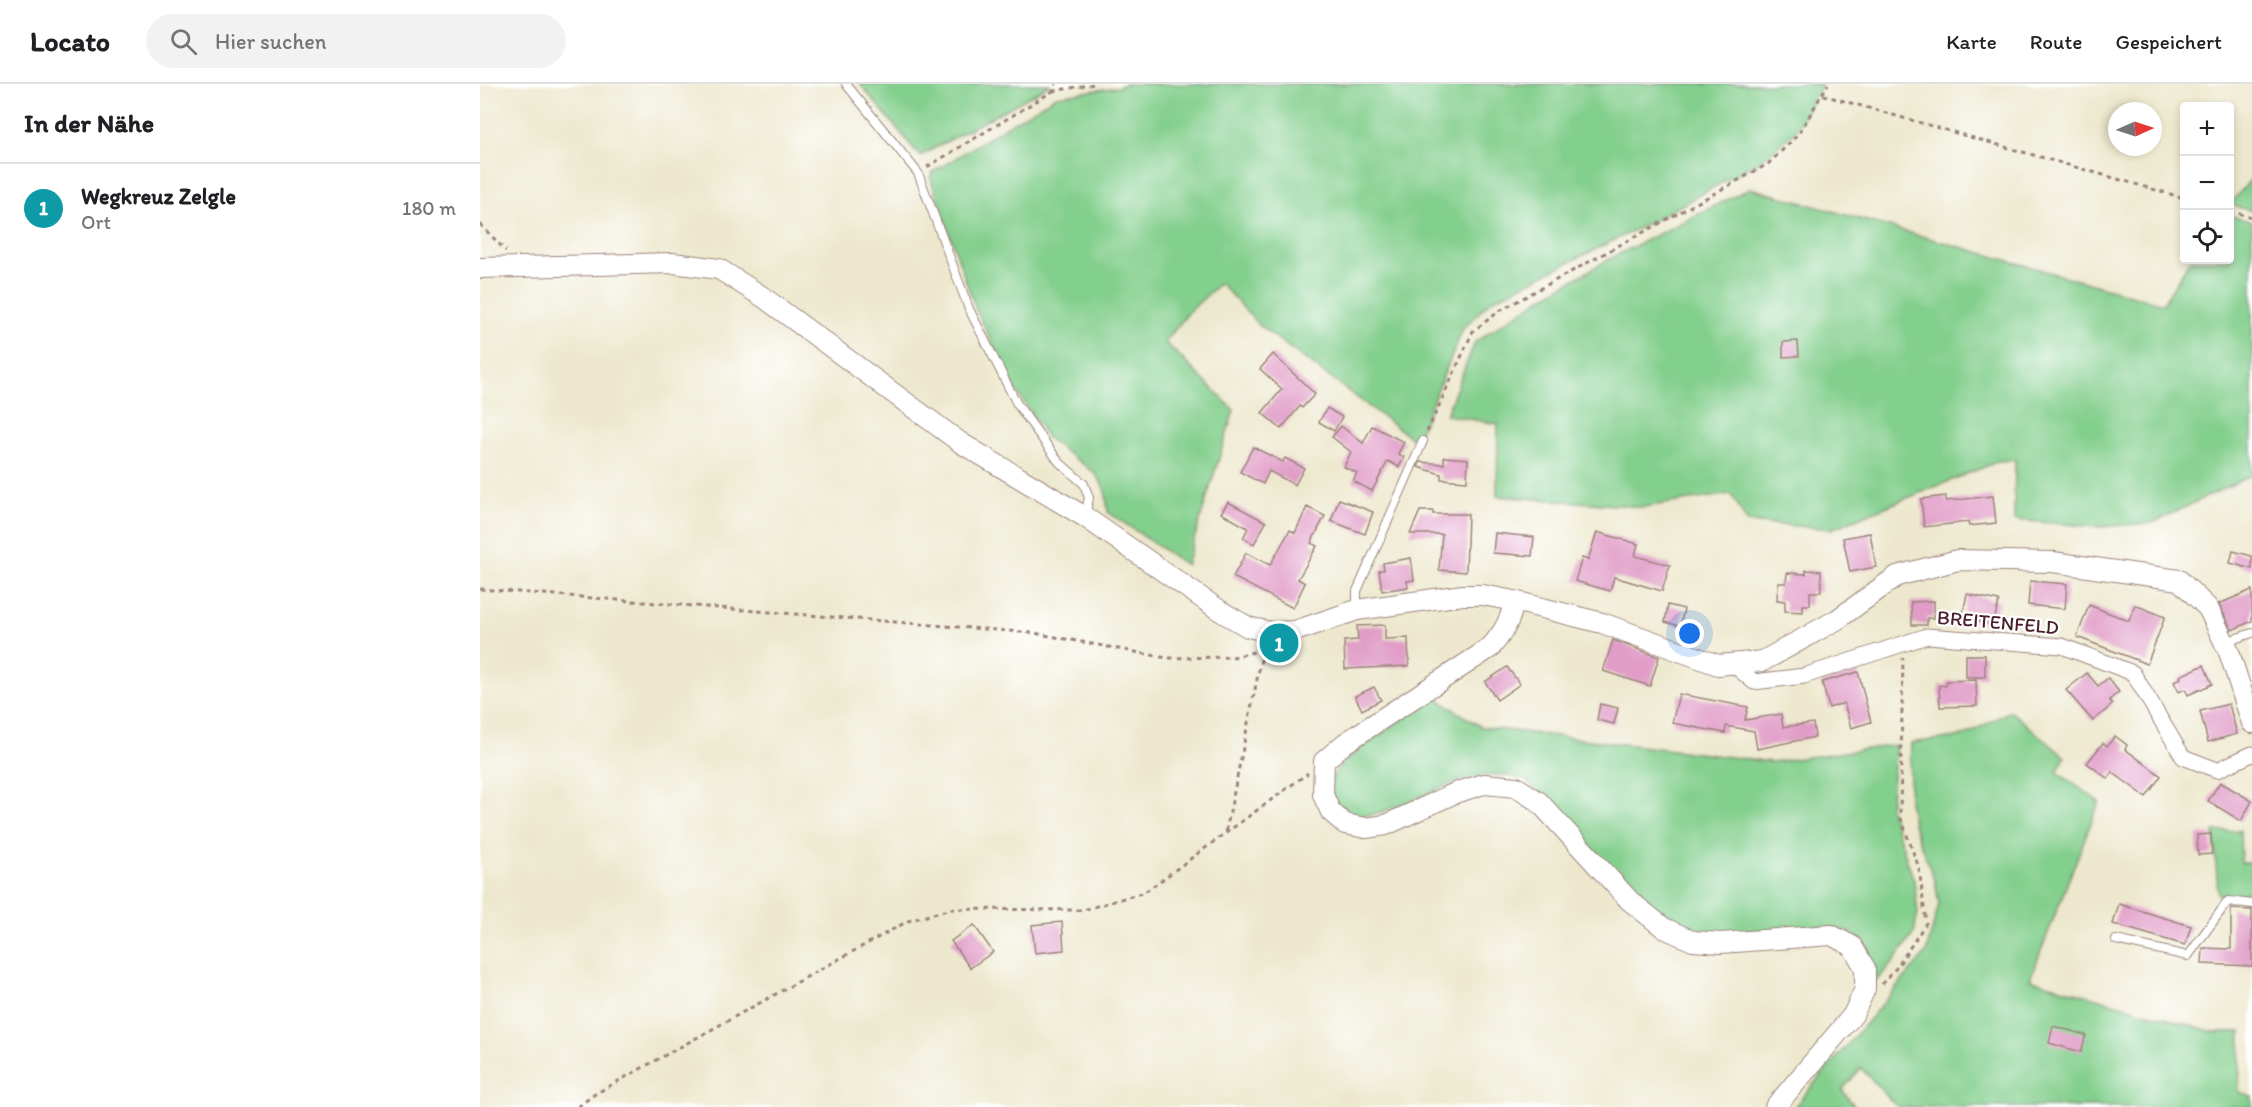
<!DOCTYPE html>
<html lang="de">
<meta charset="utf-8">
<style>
:root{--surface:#fff;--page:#f2f2f2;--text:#202124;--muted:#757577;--line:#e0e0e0;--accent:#d1495b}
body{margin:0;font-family:Itim,sans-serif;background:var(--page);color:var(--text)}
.controls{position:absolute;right:18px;top:18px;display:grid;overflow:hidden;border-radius:6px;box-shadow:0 3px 9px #0003}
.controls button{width:54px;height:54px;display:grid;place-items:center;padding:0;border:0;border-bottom:2px solid var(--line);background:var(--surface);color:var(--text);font:30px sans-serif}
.compass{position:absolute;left:1628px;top:18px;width:54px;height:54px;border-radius:50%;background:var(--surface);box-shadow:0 3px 9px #0003;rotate:87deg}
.you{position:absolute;left:1210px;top:550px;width:21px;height:21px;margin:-15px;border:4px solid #fff;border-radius:50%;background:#1a73e8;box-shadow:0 0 0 9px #1a73e833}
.badge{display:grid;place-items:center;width:39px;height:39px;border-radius:50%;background:var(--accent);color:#fff;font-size:20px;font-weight:700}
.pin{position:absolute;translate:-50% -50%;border:3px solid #fff;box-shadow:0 2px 6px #0006}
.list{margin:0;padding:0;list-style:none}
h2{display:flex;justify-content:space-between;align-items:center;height:78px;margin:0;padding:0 24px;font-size:26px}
h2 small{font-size:20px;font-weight:400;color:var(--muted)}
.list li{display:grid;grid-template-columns:39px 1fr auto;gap:18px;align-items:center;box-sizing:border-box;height:90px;padding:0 24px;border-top:2px solid var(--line)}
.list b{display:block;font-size:22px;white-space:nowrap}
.list p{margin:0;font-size:20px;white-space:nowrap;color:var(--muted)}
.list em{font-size:20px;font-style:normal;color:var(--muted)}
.icon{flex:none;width:33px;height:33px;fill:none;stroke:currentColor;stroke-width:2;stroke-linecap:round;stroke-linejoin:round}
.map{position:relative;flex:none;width:1772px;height:1023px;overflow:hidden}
header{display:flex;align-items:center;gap:36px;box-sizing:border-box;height:84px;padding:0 30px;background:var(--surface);border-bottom:2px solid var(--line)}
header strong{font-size:28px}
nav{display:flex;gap:33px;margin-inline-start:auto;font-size:21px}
.search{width:420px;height:54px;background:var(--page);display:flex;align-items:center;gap:15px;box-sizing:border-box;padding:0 21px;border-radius:33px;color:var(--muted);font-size:22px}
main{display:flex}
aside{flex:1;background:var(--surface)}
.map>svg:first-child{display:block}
.green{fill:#83cf8d;stroke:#66775c;stroke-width:1.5}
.building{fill:#e19dc8}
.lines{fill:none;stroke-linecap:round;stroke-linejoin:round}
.service-casing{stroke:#9c847c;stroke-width:10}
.minor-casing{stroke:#9c847c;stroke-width:17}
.tertiary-casing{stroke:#9c847c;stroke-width:22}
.path{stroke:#9c847c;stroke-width:3;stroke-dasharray:4.5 4.5;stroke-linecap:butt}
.service{stroke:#fff;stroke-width:8}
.minor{stroke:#fff;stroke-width:15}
.tertiary{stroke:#fff;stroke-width:20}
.labels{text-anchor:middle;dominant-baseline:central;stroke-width:4.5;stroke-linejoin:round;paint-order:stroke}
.street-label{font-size:20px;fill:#4a1f2b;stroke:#fff}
</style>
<header>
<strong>Locato</strong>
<div class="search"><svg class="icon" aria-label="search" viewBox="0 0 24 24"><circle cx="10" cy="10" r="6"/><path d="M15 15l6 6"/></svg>Hier suchen</div>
<nav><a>Karte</a><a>Route</a><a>Gespeichert</a></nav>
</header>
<main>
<aside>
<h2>In der Nähe<small></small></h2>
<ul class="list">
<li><span class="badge" style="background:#0f9aa8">1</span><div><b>Wegkreuz Zelgle</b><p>Ort</p></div><em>180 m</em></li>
</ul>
</aside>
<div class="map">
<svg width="1772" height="1023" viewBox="0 0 1772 1023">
<rect width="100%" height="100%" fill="#fff"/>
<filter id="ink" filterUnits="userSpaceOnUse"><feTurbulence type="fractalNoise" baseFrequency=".0167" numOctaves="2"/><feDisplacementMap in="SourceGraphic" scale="12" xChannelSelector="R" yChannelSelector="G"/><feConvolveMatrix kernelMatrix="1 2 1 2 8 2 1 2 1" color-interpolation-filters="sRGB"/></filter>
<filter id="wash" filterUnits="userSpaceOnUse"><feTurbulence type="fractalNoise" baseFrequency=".008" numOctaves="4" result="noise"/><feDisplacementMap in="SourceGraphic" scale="24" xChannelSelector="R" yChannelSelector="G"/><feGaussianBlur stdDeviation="1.35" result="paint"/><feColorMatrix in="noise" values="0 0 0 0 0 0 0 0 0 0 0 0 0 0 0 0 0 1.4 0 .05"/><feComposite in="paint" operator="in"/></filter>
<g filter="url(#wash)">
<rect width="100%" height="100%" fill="#ede8cd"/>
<g class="green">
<path d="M380,0H570L556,9L440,72Z"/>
<path d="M644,0H1342L1315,48L1279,78L1169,139L1010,217L983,245L936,357L780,242L740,199L708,229L685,258L754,326L706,481L628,428L625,405L615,389L567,354L534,303L496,226L450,93L453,88L576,12L638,3Z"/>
<path d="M1772,94V127L1750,121V120Z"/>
<path d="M1270,104L1683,220L1710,176H1750V131L1772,138V391L1672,439L1619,443L1534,436L1535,376L1519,377L1351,445L1267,438L1251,410L1163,423L1017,412L1018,340L966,331L995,258L1058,216L1133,173Z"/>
<path d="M956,614L1001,643L1292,678L1416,661L1410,725L1434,797L1438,829L1434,849L1415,876L1395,898L1386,860L1369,848L1343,842L1243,849L1212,846L1192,839L1165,822L1046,696C1037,694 1028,691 1019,691C988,690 956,706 928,718C913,723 896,732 880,732C870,732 857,726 854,716C851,710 850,701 852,694C862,671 933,629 956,614Z"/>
<path d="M1530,627L1585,673L1577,688L1619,718L1550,895L1734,948H1761L1759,1008L1772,1012V1023H1417L1381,984L1362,1006L1375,1023H1314L1446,869L1459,820L1455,797L1434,744L1429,717L1431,659L1484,652Z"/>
<path d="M1760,746L1761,779H1772V809L1738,811L1734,748Z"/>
</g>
<g id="blocks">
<g class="building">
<path d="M1318,257L1319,272L1303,273V258Z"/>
<path d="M793,270L835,310L822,324L820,322L801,345L782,329L802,305L780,285Z"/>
<path d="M847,324L862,333L854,347L839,338Z"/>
<path d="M861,342L883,359L892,342L924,358L918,370L924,373L919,383L908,377L892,407L873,397L877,389L864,383L871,368L852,353Z"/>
<path d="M773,363L803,378L805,374L824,384L815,401L789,387L783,400L760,388Z"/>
<path d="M964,373L988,375L987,397L961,395V390L938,383L940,378L964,380Z"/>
<path d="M1466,412V417L1513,412L1516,439L1489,442L1488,438L1444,443L1441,415Z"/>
<path d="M859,415L893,428L885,450L851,437Z"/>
<path d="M748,418L786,438L774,460L763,454L768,444L741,429Z"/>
<path d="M827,423L845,432L831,459L837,462L818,495L825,499L813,524L753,493L766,469L790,481L810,446L815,449Z"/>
<path d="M940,427H953V430H988L986,488L959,486L962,450H930Z"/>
<path d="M1117,448L1158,460L1155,472L1190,481L1182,507L1134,493L1130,507L1095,497L1102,474L1108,476Z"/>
<path d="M1015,449L1054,453L1052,472L1013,469Z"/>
<path d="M1390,449L1396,483L1370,488L1363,454Z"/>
<path d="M1753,467L1772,472V485L1750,479Z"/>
<path d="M931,474L934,496L927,497L928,503L902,507L899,486H904L903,479Z"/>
<path d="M1326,486L1341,487V508H1330V521H1323V528L1305,527V517L1297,516L1298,499H1306L1307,489L1326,490Z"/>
<path d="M1550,497L1587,500L1585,525L1548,521Z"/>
<path d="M1772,506V537L1752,546L1739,520Z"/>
<path d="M1487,510L1519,517L1513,541L1482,533Z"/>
<path d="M1454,517V534H1447V541H1432L1431,518Z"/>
<path d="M1188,521L1204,525L1200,542L1185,538Z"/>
<path d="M1609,521L1649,537L1655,521L1685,533L1667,580L1597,553Z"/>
<path d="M905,541V555L928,554L929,582L865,585L864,557L878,556L877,542Z"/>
<path d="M1133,556L1179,573L1170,602L1123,587Z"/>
<rect x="1486" y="571" width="19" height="22"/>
<path d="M1724,581L1732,600L1708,611L1705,605L1699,608L1694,598L1701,594L1700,592Z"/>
<path d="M1027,583L1040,600L1017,616L1005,598Z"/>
<path d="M1378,588L1391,638L1371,644L1364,619L1349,624L1342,598Z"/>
<path d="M1607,589L1618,602L1628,594L1639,608L1629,616L1633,620L1613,637L1586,606Z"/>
<path d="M1496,596L1497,622L1460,623L1459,601L1466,602L1467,597Z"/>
<path d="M894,603L901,616L882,626L875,612Z"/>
<path d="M1199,610L1268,623L1265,636L1301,630L1303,643L1333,639L1335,653L1277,665L1274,647L1246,642L1245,649L1192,639Z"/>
<path d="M1120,620L1138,624L1134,640L1117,636Z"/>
<path d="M1749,620L1757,650L1728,658L1720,627Z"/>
<path d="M1635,652L1647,661L1645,665L1681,692L1666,713L1632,688L1628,695L1607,679L1623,659L1627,662Z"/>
<path d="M1740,698L1772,717L1761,737L1728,717Z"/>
<path d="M1731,750L1732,770L1718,771L1717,751Z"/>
<path d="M1639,820L1711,842L1705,861L1633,840Z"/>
<path d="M1751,825L1772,826V882L1722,880L1723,864L1751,865Z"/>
<path d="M582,838L584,866L555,869L552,841Z"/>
<path d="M494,841L513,868L490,884L471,857Z"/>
<path d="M1573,942L1606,951L1601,968L1569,959Z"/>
</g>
</g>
</g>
<g filter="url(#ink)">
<use href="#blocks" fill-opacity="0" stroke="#9c847c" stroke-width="1.5"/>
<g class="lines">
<defs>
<g id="service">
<path d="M366,0L438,89L489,225L537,320L579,378L604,400L609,414L605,431"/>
<path d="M877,525V507L943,357"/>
<path d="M1745,558L1772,549"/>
<path d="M1636,856L1708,872L1748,817L1772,820"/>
</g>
<path id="minor" d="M1253,580L1274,598L1324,592L1447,552L1582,562L1653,589L1703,673L1737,686L1772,670"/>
<g id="tertiary">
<path d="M0,184L193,179L239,185L283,213L481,359L605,433L742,528L768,543L791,548L815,547L877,526L983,511H1003L1034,517L1122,539L1238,581L1283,577L1358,535L1417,492L1478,476L1573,478L1699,496L1728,524L1749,568L1772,639"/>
<path d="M1034,517C1031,536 1023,549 1010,564L865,659L844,677L843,711L851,728L865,740L886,744L906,741L975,709L1004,700L1036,703L1059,718L1150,817L1184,844L1213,857L1241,859L1351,851L1372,862L1385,884V905L1373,931L1295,1023"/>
</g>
</defs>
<use href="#service" class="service-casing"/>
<use href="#minor" class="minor-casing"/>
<use href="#tertiary" class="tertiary-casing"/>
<g class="path">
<path d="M573,7L614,0"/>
<path d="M1343,11L1704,114"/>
<path d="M447,83L573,7L576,0"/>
<path d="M1750,127L1772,133"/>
<path d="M0,140L26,167"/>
<path d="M947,348L993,247L1021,226L1288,80L1318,51L1348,0"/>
<path d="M0,505L554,549L687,574L753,573L782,566"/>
<path d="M746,747L783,566"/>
<path d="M1402,900L1417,883L1446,839L1439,784L1420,732L1423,574"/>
<path d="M98,1023L115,1010L428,837L471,825L603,826L665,808L828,689"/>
</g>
<use href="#service" class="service"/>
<use href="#minor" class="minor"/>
<use href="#tertiary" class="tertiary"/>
</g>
</g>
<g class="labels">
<g class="street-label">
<text transform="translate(1518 538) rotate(5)">BREITENFELD</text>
</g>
</g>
</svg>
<div class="controls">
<button>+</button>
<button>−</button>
<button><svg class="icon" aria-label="locate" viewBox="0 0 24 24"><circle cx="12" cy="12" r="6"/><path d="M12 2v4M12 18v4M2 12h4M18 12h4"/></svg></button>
</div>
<svg class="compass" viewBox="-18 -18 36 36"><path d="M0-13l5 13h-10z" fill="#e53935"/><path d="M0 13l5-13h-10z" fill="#757577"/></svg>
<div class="you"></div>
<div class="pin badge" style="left:799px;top:559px;background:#0f9aa8">1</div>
</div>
</main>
